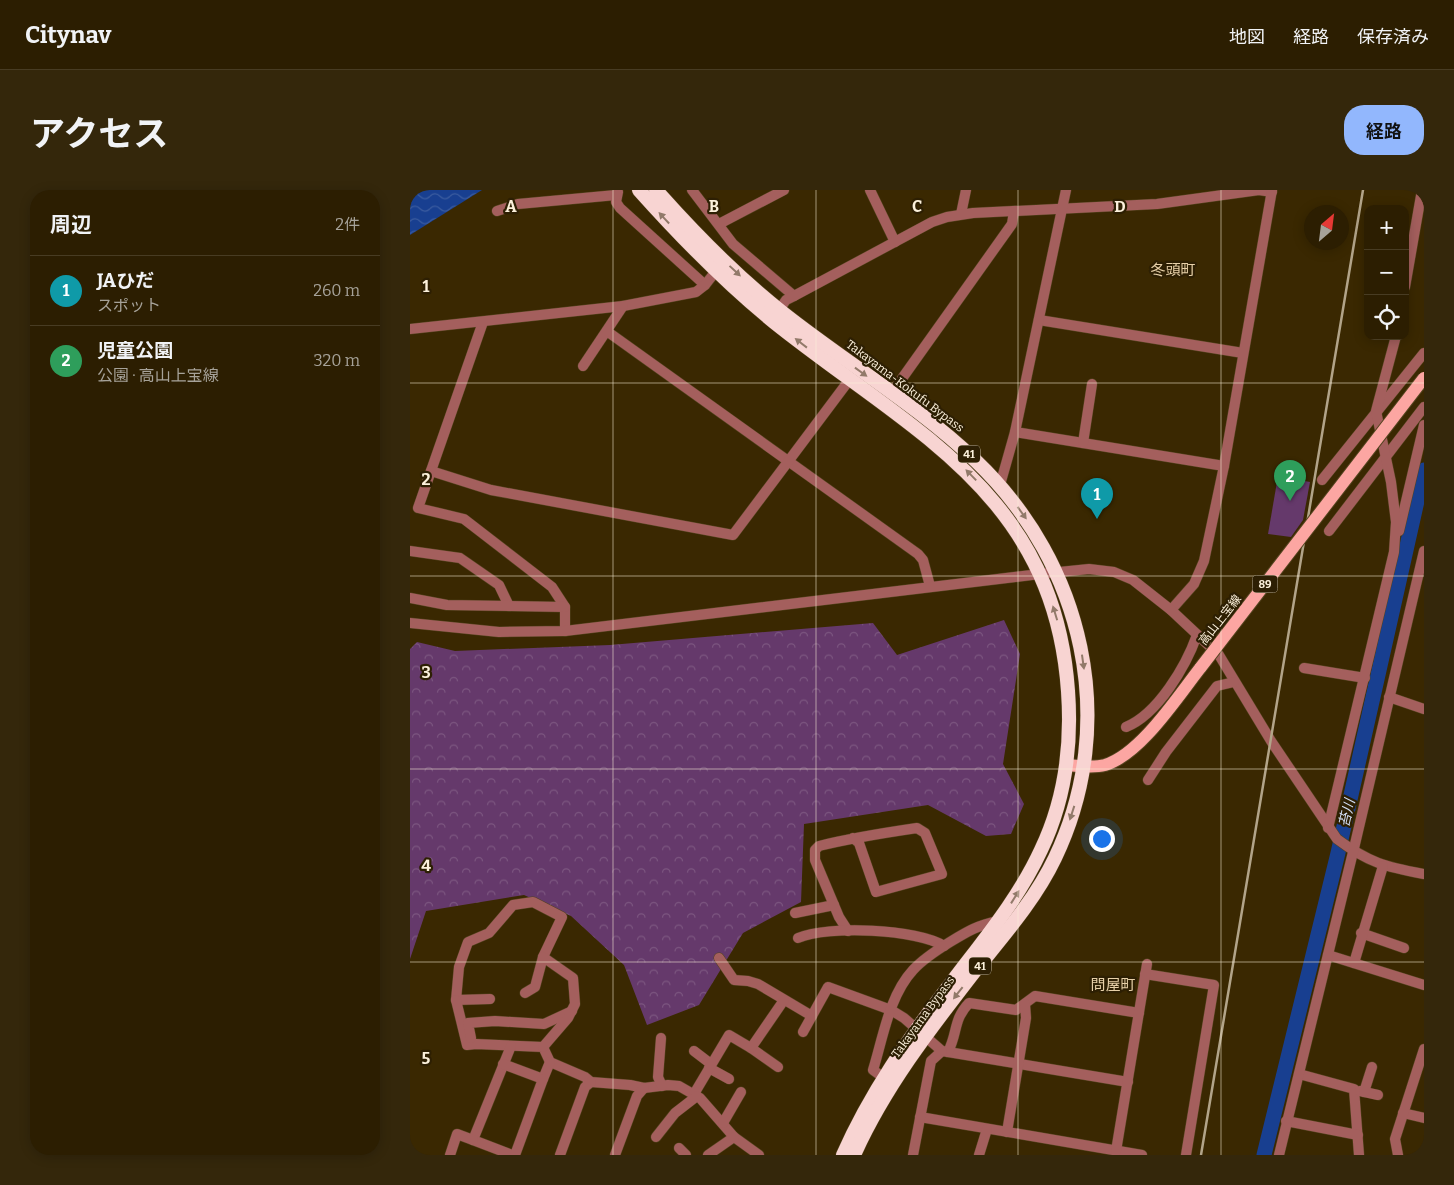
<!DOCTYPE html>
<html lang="ja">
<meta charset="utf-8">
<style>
:root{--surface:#2c1e01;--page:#34270b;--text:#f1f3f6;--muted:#a6a299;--line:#483c23;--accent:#92b7fd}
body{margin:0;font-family:Bitter,"Noto Sans JP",serif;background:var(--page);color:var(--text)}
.controls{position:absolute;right:15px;top:15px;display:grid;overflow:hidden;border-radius:10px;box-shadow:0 2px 12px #0003}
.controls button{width:45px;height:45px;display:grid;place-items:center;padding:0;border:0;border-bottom:1px solid var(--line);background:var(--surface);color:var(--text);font:25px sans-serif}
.compass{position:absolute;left:894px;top:15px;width:45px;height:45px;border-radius:50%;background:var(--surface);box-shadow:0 2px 12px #0003;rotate:28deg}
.you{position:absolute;left:691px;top:648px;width:18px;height:18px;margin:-12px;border:4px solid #fff;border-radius:50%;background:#1a73e8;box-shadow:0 0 0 8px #1a73e833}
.badge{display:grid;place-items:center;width:32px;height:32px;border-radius:50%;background:var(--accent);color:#fff;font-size:16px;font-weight:700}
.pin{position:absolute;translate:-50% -41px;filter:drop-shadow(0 1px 2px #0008)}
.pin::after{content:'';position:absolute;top:26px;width:18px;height:15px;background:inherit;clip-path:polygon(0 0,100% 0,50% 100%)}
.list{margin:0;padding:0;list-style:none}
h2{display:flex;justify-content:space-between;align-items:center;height:65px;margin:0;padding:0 20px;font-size:21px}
h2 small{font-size:16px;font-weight:400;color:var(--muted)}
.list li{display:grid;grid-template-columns:32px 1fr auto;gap:15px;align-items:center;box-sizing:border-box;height:70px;padding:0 20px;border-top:1px solid var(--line)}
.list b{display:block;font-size:19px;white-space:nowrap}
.list p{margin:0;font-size:16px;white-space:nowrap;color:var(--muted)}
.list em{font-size:16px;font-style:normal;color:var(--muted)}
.icon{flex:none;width:28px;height:28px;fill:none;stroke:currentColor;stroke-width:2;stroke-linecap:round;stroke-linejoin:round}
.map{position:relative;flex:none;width:1014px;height:965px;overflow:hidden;border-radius:20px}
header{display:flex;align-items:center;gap:30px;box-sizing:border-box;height:70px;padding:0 25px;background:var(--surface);border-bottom:1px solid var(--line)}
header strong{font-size:24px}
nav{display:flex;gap:28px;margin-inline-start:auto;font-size:18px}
.intro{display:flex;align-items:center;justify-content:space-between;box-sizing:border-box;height:120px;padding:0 30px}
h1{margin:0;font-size:35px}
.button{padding:12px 22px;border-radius:20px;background:var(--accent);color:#111;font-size:18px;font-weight:700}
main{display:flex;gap:30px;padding:0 30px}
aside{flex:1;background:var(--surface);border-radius:20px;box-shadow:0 2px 12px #0003}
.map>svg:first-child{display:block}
.forest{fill:url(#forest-crowns)}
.park{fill:#65396b}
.water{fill:url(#water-waves)}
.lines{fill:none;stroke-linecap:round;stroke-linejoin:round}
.river{stroke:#183f90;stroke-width:15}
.minor-casing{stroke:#554420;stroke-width:11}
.major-casing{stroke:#554420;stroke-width:14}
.highway-casing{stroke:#554420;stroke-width:15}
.minor{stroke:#a45f5d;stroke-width:10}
.major{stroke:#fca6a2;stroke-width:12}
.highway{stroke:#f8d4d2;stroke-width:14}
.rail{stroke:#b2a489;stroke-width:2.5}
.major-bridge-casing{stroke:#554420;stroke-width:14;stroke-linecap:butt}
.major-bridge{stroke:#fca6a2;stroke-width:12}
.oneway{fill:#927a6a}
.grid{fill:none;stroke:#fcf1dc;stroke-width:1;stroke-opacity:0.55}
.labels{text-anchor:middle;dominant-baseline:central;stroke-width:4.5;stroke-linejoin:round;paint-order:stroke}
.shield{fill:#2d1f03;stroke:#beb29b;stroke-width:1}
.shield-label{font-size:11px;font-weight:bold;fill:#fcf1dc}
.street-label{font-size:12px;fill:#fcf1dc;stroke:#2d1f03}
.water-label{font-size:14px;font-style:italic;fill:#cfdbf2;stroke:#2d1f03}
.quarter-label{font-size:15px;fill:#e7d0a8;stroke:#2d1f03}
.grid-label{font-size:16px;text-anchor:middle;font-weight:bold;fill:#fcf1dc;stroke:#2d1f03;stroke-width:4.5;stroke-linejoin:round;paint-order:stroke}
</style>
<header>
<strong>Citynav</strong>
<nav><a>地図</a><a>経路</a><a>保存済み</a></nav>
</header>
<div class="intro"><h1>アクセス</h1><a class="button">経路</a></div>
<main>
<aside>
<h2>周辺<small>2件</small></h2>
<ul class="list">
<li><span class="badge" style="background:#0f9aa8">1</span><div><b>JAひだ</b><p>スポット</p></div><em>260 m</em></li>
<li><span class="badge" style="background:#2e9e5b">2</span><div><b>児童公園</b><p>公園 · 高山上宝線</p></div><em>320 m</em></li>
</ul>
</aside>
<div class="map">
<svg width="1014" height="965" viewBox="0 0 1014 965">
<defs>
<pattern id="forest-crowns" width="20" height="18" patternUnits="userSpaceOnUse" patternTransform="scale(1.25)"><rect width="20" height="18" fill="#65396b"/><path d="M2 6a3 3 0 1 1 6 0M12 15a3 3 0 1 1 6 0" fill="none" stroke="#7c5680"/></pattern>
<pattern id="water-waves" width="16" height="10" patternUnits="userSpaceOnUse" patternTransform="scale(1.25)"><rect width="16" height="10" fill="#183f90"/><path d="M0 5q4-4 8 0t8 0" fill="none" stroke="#3a5b9f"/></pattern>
</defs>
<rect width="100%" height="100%" fill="#3a2801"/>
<path class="forest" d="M594,430L610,464L593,574L614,614L601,644L576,646L518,615L394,634L391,712L333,743L289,815L237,835L214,775L161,726L114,705L16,721L0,769V459L7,452L45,461L200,455L463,433L487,465Z"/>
<path class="park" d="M868,286L900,292L893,330L881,347L858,344Z"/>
<path class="water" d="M0,0H72L0,45Z"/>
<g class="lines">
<path class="river" d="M854,965L928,663L1014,280"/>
<defs>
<g id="minor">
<path d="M282,0L323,54L384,106"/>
<path d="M460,0L485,52"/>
<path d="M208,2L206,12L210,18L295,95"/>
<path d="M87,21L108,14L206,5"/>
<path d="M551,24L556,0"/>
<path d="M309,34L374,0"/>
<path d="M995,97L1012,0"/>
<path d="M369,120L376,110L384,106L522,32L537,27L563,23L747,14L849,0L862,2"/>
<path d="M629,130L833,163"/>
<path d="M73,132L8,318L54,329L142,397L155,417V441"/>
<path d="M0,139L213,116L286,102L295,95L306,81"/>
<path d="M198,142L508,364L513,370L520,396"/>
<path d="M173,176L213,116"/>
<path d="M481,204L602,34L604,21"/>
<path d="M605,242L814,276"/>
<path d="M673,253L682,194"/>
<path d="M21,281L81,300L323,345L440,189"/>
<path d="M912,290L1014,163"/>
<path d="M590,295L605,242L656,0"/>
<path d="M919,341L1014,217"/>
<path d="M989,341L1014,235"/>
<path d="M0,361L50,368L89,395L99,416"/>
<path d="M0,408L37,415L155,417"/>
<path d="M761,420L784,394L794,371L814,276L862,0"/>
<path d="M0,433L89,442L155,441L630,384L679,379L704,382L723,390L761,420L809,465L861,551L927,649C959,673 976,677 1014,684"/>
<path d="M894,478L955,488"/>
<path d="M979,507L1014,519"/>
<path d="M716,537C748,524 776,476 787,445"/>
<path d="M738,590L756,562L807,496L824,492"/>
<path d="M918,638L984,362L986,332L981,292L966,221L986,146"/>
<path d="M385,723L424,715"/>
<path d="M438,741L429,727L405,670V660L409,656C441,648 473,643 507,638L515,643L532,684L466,702L449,653L443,648"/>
<path d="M951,743L994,758"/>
<path d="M388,748C418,735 507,739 534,756"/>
<path d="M918,765L1014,795"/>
<path d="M309,768L324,790L338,791L348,794L402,826"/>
<path d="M944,773L973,676"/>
<path d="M735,784L804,795L776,965"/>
<path d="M80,809L46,810L49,777L58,752L79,743L103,715L123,712L152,727L133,767L125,797L115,803"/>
<path d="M46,810L57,855L66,854L133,857L140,872L175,887L181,892L220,895L234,898L258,895L269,896L290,908L324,947L349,965"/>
<path d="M393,842L418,797L481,820L494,828L532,861L718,892"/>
<path d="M61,848L58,833L85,831L134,834L162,821"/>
<path d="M251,848L248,887L252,896"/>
<path d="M101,856L63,950L102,965"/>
<path d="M133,857L158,828L165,814L163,788L133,767"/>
<path d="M341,858L368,877"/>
<path d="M284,861L301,874"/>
<path d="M538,862C548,842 543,830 559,813L606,820L625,806L729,823"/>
<path d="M93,874L133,889L140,872"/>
<path d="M299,878L319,889"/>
<path d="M889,884L944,899L949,965"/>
<path d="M474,888L463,880C473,848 479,806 503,780C513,769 527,760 540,752C558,741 568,735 589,731"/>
<path d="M950,901L968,905"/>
<path d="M954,902L962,877"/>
<path d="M284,904L319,845L341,858L374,810"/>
<path d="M993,923L1014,928"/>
<path d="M510,927L732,965"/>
<path d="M876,931L948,945"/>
<path d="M313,933L331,902"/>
<path d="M597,942L616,828L615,814"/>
<path d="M246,947L265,923L287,906"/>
<path d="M269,958L276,965"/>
<path d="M706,961L737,774"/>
<path d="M40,965L47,944L63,950"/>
<path d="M105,965L133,889"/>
<path d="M150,965L175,897L181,892"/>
<path d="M205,965L227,906L234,898"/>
<path d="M298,965L324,947"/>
<path d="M503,965L521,871L532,861"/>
<path d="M569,965L577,939"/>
<path d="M869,965L945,654L1014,361"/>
<path d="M988,965L985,949L1014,859"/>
</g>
<path id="major" d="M657,575C669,576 683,578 695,575C731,564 768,506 791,477"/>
<g id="highway">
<path d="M229,0C271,47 315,92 364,132C500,241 644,302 658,501C662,556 655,610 631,660C608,710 572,752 539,796C498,849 460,904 433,965"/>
<path d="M246,0C285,44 326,86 373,123C436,173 509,216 566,271C674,374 710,532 645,668C625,710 593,746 564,782C519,840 474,898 444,965"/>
</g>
</defs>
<use href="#minor" class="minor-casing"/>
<use href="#major" class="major-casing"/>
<use href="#highway" class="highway-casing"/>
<use href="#minor" class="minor"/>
<use href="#major" class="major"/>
<use href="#highway" class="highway"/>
<path class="rail" d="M791,965L953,0"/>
<defs>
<path id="major-bridge" d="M791,477L1014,188"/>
</defs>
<use href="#major-bridge" class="major-bridge-casing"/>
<use href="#major-bridge" class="major-bridge"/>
</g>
<defs><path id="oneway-solid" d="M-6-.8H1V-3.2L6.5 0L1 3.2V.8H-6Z" transform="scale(1.25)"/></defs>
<g class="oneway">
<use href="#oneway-solid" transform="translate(254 28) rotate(-133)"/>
<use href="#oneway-solid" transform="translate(325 81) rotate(43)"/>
<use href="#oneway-solid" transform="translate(391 153) rotate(-142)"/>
<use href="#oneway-solid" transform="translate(451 182) rotate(36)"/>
<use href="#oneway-solid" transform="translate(561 285) rotate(-134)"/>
<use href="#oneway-solid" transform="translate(612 323) rotate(54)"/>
<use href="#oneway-solid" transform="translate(645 423) rotate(-107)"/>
<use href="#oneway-solid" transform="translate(673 472) rotate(82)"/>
<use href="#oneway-solid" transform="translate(662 623) rotate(108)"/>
<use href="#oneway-solid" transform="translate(605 707) rotate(-58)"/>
<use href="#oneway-solid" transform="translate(548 803) rotate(128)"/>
</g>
<path class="grid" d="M203,0V965M406,0V965M608,0V965M811,0V965M0,193H1014M0,386H1014M0,579H1014M0,772H1014"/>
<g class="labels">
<g class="shield">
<rect x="548" y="255.5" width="22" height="17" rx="4"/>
<rect x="842.5" y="385.5" width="25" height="17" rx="4"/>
<rect x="559" y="767.5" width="22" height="17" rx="4"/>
</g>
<g class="shield-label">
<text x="559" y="264">41</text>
<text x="855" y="394">89</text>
<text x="570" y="776">41</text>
</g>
<g class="street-label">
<text transform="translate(495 196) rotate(37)">Takayama-Kokufu Bypass</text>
<text transform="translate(810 430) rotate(-52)">高山上宝線</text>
<text transform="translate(513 827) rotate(-54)">Takayama Bypass</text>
</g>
<g class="water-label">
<text transform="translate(937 623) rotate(-77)">苔川</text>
</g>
<g class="quarter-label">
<text x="763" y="80">冬頭町</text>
<text x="703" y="795">問屋町</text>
</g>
</g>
<g class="grid-label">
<text x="101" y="22">A</text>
<text x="304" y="22">B</text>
<text x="507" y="22">C</text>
<text x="710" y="22">D</text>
<text x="16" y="102">1</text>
<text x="16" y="295">2</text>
<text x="16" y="488">3</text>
<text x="16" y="681">4</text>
<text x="16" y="874">5</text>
</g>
</svg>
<div class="controls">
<button>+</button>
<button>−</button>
<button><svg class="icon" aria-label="locate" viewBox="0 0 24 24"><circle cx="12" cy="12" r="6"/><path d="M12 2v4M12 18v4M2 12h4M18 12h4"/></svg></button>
</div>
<svg class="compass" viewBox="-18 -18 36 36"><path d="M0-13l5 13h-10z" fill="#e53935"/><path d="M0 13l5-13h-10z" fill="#a6a299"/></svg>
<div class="you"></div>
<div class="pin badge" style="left:687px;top:329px;background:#0f9aa8">1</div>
<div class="pin badge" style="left:880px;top:311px;background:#2e9e5b">2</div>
</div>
</main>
